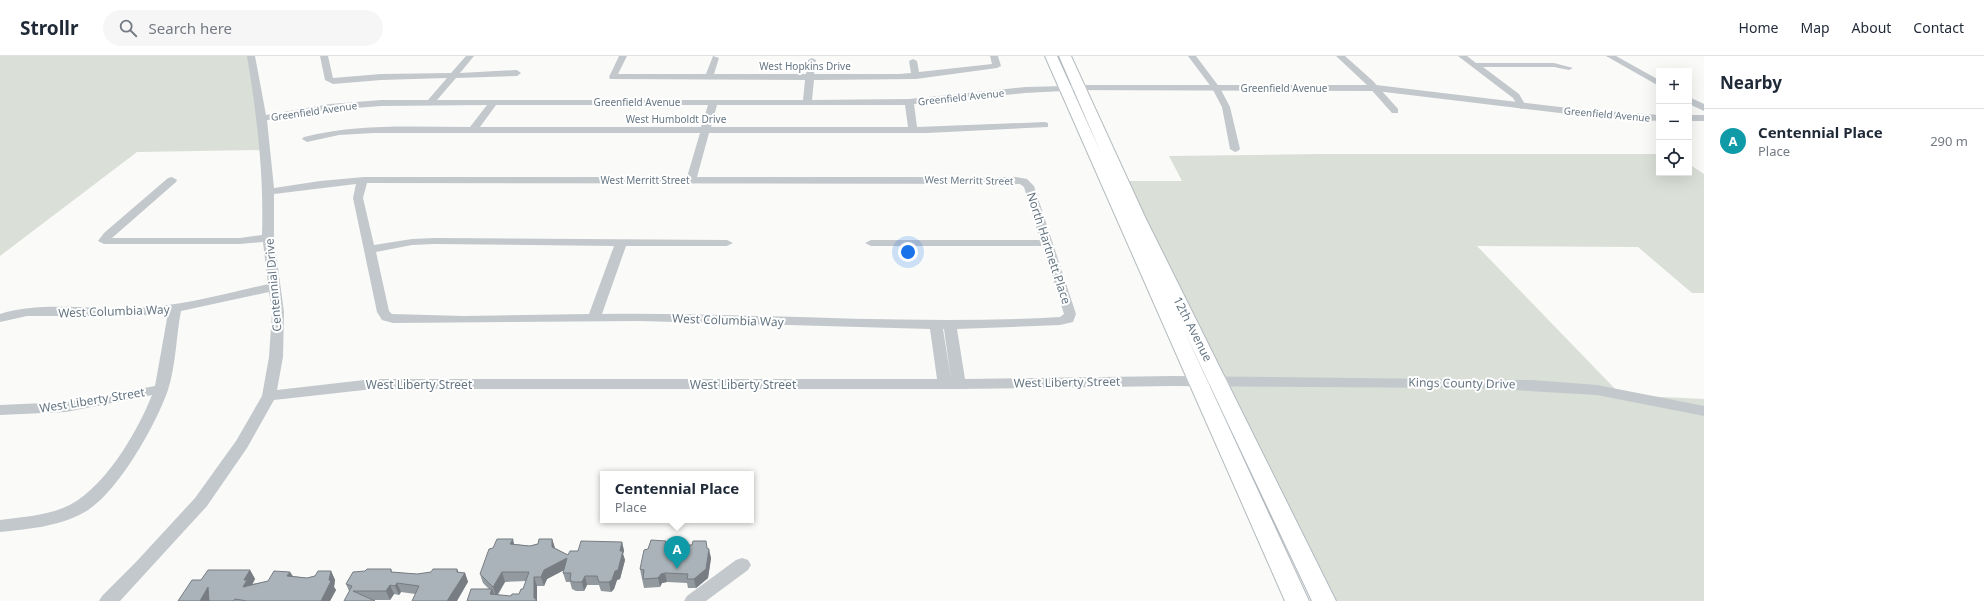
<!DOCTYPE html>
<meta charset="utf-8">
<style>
:root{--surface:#fff;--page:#f6f6f7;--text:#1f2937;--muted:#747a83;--line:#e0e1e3;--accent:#e4572e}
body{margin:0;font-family:"Noto Sans",sans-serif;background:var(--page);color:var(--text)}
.controls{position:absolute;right:12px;top:12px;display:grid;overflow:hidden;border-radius:0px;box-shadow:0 4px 16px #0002}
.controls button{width:36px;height:36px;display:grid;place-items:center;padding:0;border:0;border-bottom:1px solid var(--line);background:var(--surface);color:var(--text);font:20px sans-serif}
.you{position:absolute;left:908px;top:196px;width:14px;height:14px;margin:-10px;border:3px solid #fff;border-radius:50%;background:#1a73e8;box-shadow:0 0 0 6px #1a73e833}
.badge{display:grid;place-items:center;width:26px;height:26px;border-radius:50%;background:var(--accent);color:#fff;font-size:13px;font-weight:700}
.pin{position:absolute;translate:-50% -33px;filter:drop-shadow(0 1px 2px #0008)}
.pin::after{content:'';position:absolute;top:21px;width:14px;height:12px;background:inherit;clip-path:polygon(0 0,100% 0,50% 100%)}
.popup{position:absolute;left:600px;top:415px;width:154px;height:52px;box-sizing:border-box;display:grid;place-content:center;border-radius:0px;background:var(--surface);filter:drop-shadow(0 1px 3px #0005);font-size:13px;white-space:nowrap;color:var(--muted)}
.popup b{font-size:15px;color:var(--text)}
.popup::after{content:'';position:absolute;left:50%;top:100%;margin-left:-8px;border:8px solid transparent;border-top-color:var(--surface)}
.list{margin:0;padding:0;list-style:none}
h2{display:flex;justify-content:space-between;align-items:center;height:52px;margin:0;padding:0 16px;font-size:17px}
h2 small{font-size:13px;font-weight:400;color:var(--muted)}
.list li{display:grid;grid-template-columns:26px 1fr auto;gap:12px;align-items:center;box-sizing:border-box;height:64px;padding:0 16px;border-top:1px solid var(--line)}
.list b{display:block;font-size:15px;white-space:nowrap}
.list p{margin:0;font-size:13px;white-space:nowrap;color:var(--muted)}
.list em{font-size:13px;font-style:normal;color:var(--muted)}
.icon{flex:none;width:22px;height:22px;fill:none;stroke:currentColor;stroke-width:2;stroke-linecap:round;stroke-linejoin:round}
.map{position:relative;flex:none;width:1704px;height:545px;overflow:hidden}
header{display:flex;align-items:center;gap:24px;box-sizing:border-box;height:56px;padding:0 20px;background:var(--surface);border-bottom:1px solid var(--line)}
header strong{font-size:19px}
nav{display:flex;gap:22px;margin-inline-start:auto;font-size:14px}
.search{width:280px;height:36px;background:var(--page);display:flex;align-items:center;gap:10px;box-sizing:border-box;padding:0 14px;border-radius:22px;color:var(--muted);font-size:15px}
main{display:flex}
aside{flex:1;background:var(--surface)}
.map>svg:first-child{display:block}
.green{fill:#dadfd7}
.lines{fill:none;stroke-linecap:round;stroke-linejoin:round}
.secondary-casing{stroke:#b3babf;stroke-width:2}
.minor{fill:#c3c8cc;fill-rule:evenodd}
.tertiary{fill:#c3c8cc;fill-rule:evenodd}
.secondary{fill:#fff;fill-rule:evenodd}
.wall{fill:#929a9f;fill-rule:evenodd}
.shaded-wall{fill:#777d82}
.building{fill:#aab3b9;stroke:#777d82}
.labels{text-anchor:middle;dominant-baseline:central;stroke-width:4;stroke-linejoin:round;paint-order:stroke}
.far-street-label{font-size:10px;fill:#657683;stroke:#fff}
.street-label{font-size:12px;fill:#657683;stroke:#fff}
</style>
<header>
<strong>Strollr</strong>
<div class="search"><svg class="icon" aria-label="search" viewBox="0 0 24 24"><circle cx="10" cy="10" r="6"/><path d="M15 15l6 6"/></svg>Search here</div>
<nav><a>Home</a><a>Map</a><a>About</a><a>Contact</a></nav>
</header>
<main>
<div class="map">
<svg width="1704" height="545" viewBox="0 0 1704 545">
<rect width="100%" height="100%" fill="#fafaf8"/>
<g class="green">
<path d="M0,0H251L263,94L137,96L0,200Z"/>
<path d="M1320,98H1659V117H1689V108L1704,118V237H1692L1638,191L1477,190L1621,339L1704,343V545H1320L1211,340L1117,125H1182L1169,100Z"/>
</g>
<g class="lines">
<defs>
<path id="secondary" d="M1045,0H1057L1101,97L1059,0H1071L1145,161L1336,545H1312L1181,268L1309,545H1285Z"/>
</defs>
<use href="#secondary" class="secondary-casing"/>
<g class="minor">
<path d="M247,0H255L266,59L330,48L381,44H428L447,22L381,24L333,28L325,24L320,0H328L333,22L381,18L451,17L466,0H474L460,17L517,14L521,17L517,20L456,22L437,44H803L805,24L610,23L609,21L619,0H627L618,18H706L713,0L719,2L714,18H806L808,4L812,2L816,4L814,18H899L911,17L909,5L913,3L917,5L919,16L992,8L990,0H998L1001,10L997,12L916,23L814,24L812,44L909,43L1025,31L1067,30L1068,32L1064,35L1025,37L914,48L917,71L1045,66L1048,67V71L927,77H709L697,121H1016L1027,123L1034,130L1076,258L1073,266L1060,269L957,273L965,323L1173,320L1532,324L1597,329L1704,350V360L1597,339L1477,332L1173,330L959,333H373L274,344L247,392L207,450L120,545H99L102,540L136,506L195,442L236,385L262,340L269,301L272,256L269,236L181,255C176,281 176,309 168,334C156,369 116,440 83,457C57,471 28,473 0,476V464C21,461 43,460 63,452C102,437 137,377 152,339L66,356L0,359V349L66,346L155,330L168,257L136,260H27L0,266V258C38,245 96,254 136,252C181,250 225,238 268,228L263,186L240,188H104L98,185L104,177L168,122L172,121L177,124L176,126L112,182H240L262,179C264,117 257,61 247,0ZM487,49L470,71C415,71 358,67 304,81L302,83L307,86L339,79L374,77H700L687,121H364L320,125L274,132L267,64L330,54L381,50ZM496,49H708L701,71H480ZM717,49H905L908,71H711ZM367,127L1020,128L1024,131L1040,184H871L865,187L871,190H1043L1064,258L1060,261C907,270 755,256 602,258L626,190H727L733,187L727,184L435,182L412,183L374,189L363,142ZM356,128L353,142L377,256L382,264L393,267L640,265L930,273L937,323H373L277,334L283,301L284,256L274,182V138ZM435,188L614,190L589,258L464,260L392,258L389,255L376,196L412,189ZM943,273H944L951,323Z"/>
<path d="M1188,0H1196L1220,32L1230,51L1240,93L1238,95L1235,96L1230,93L1222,51L1212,32Z"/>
<path d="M1336,0H1345L1373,25L1398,53V57H1392L1367,29Z"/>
<path d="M1458,0H1467L1476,7H1554L1573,12L1569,14L1554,11H1483L1519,38L1526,50L1522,53L1519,52L1513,42Z"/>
<path d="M1606,0H1616L1659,24V30Z"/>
<path d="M1689,41L1704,48V55L1689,48Z"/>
<path d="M742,502L748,504L751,509L748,514L706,545H684L687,540L736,504Z"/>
</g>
<g class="tertiary">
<path d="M1064,29H1376L1577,53L1659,59V65L1577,59L1376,35L1060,34L1059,32L1060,30Z"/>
<rect x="1689" y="59" width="15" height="6"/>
</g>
<use href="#secondary" class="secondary"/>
</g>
<g class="wall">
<path d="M552,483L555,492L568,499L578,495L622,486L624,495L623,498L625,504L620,523L617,524L614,533L611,536L601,535L599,529H587L584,535H576L572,533L570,526H566L563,517L564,514L547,523L544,530H537V545H467L489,533L483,527L480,518L514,488L530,490ZM526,525L523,533L519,538L511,540L498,539L505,526Z"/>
<path d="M667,489L685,491L707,492L711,502L708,522L696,532H688L687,527L667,526L662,527L660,531L644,532L640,513Z"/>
<path d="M391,513L392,516L417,518L457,513L458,516L465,517L468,526L415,538L401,536L399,539L394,538L390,544H372L349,535L346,528Z"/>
<path d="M250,514L255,523L252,528L268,525L290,516L293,520L307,522L331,515L335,524L334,531L336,534L330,545H178L201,524Z"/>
</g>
<g class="shaded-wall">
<path d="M513,483L515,492L510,488Z"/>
<path d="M552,483L555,492L552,491Z"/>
<path d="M622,486L624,495L623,498L625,504L620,523L617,524L614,533L611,536L609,526L620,495Z"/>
<path d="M709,493L711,502L708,522L696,532L694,523Z"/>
<path d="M567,502L570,511L547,523L544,530L541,521L544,514Z"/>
<path d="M457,513L461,522L465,517L468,526L457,545H447L457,516Z"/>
<path d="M250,514L255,523L251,531H243L244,524Z"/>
<path d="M331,515L335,524L334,531L336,534L330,545H321L329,524Z"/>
<path d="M290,516L295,525L287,520Z"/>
<path d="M502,516L505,526L496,540L493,531Z"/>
<path d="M665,517L667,526L662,527L660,531L658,522L661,518Z"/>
<path d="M585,520L587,529L584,535L582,526Z"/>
<path d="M534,521L537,530V545H535L534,542Z"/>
<path d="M397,527L401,536L399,539L395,530Z"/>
<path d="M390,529L394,538L390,544L386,535Z"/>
<path d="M208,531L211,545H200Z"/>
<path d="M492,533L496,542L490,538Z"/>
</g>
<g class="building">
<path d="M497,483H513L510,488L530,490L538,488L539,483H552V491L568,499L570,495H578L581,485L622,486L620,495H623L618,514L615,515L612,524L609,526H599L597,520H585L582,526H573L570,524L571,517H563L567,502L544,514L541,521H534V542L536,543V545H467L471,533H492L490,538L511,540L512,538H519L521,533H523L529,516H502L493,531L480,518L489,493L493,492Z"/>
<path d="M651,484L666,485L665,489L685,491L686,489H692L693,485H706L707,492L709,493L706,513L694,523H687L688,518L665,517L661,518L658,522L643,523L644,514L640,513L644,494L648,493Z"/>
<path d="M367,513H391V516L417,518L431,516L433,513H457V516L465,517L447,545H412L419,530L397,527L395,530L390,529L386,535H353L375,545H344L352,530L346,528L353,516L365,515Z"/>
<path d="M208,514H250L244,524H247L243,531L268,525L274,515L290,516L287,520L307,522L315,520L318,515H331L329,524L331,525L321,545H247L235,543L233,545H209L208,531L200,545H178L192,524H201Z"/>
</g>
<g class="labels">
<g class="far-street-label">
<text x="805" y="10">West Hopkins Drive</text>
<text x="1284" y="32">Greenfield Avenue</text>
<text transform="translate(961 41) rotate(-6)">Greenfield Avenue</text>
<text x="637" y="46">Greenfield Avenue</text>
<text transform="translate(314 55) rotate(-8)">Greenfield Avenue</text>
<text transform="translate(1607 58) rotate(5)">Greenfield Avenue</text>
<text x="676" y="63">West Humboldt Drive</text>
<text x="645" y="124">West Merritt Street</text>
<text transform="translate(969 124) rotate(1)">West Merritt Street</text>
</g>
<g class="street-label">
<text transform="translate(1049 192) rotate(72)">North Hartnett Place</text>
<text transform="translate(273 229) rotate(-95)">Centennial Drive</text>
<text transform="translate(114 255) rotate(-2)">West Columbia Way</text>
<text transform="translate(728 264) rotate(2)">West Columbia Way</text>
<text transform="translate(1193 273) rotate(63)">12th Avenue</text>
<text transform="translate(1067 326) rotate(-1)">West Liberty Street</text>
<text transform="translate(1462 327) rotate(1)">Kings County Drive</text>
<text x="419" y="328">West Liberty Street</text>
<text x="743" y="328">West Liberty Street</text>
<text transform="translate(92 344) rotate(-9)">West Liberty Street</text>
</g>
</g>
</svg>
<div class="controls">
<button>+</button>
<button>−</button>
<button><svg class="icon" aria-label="locate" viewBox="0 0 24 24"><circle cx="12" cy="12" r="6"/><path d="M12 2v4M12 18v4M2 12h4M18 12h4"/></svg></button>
</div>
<div class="you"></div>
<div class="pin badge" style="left:677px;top:513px;background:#0f9aa8">A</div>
<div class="popup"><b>Centennial Place</b>Place</div>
</div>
<aside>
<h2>Nearby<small></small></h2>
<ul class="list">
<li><span class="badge" style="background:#0f9aa8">A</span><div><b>Centennial Place</b><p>Place</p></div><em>290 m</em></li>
</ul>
</aside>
</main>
